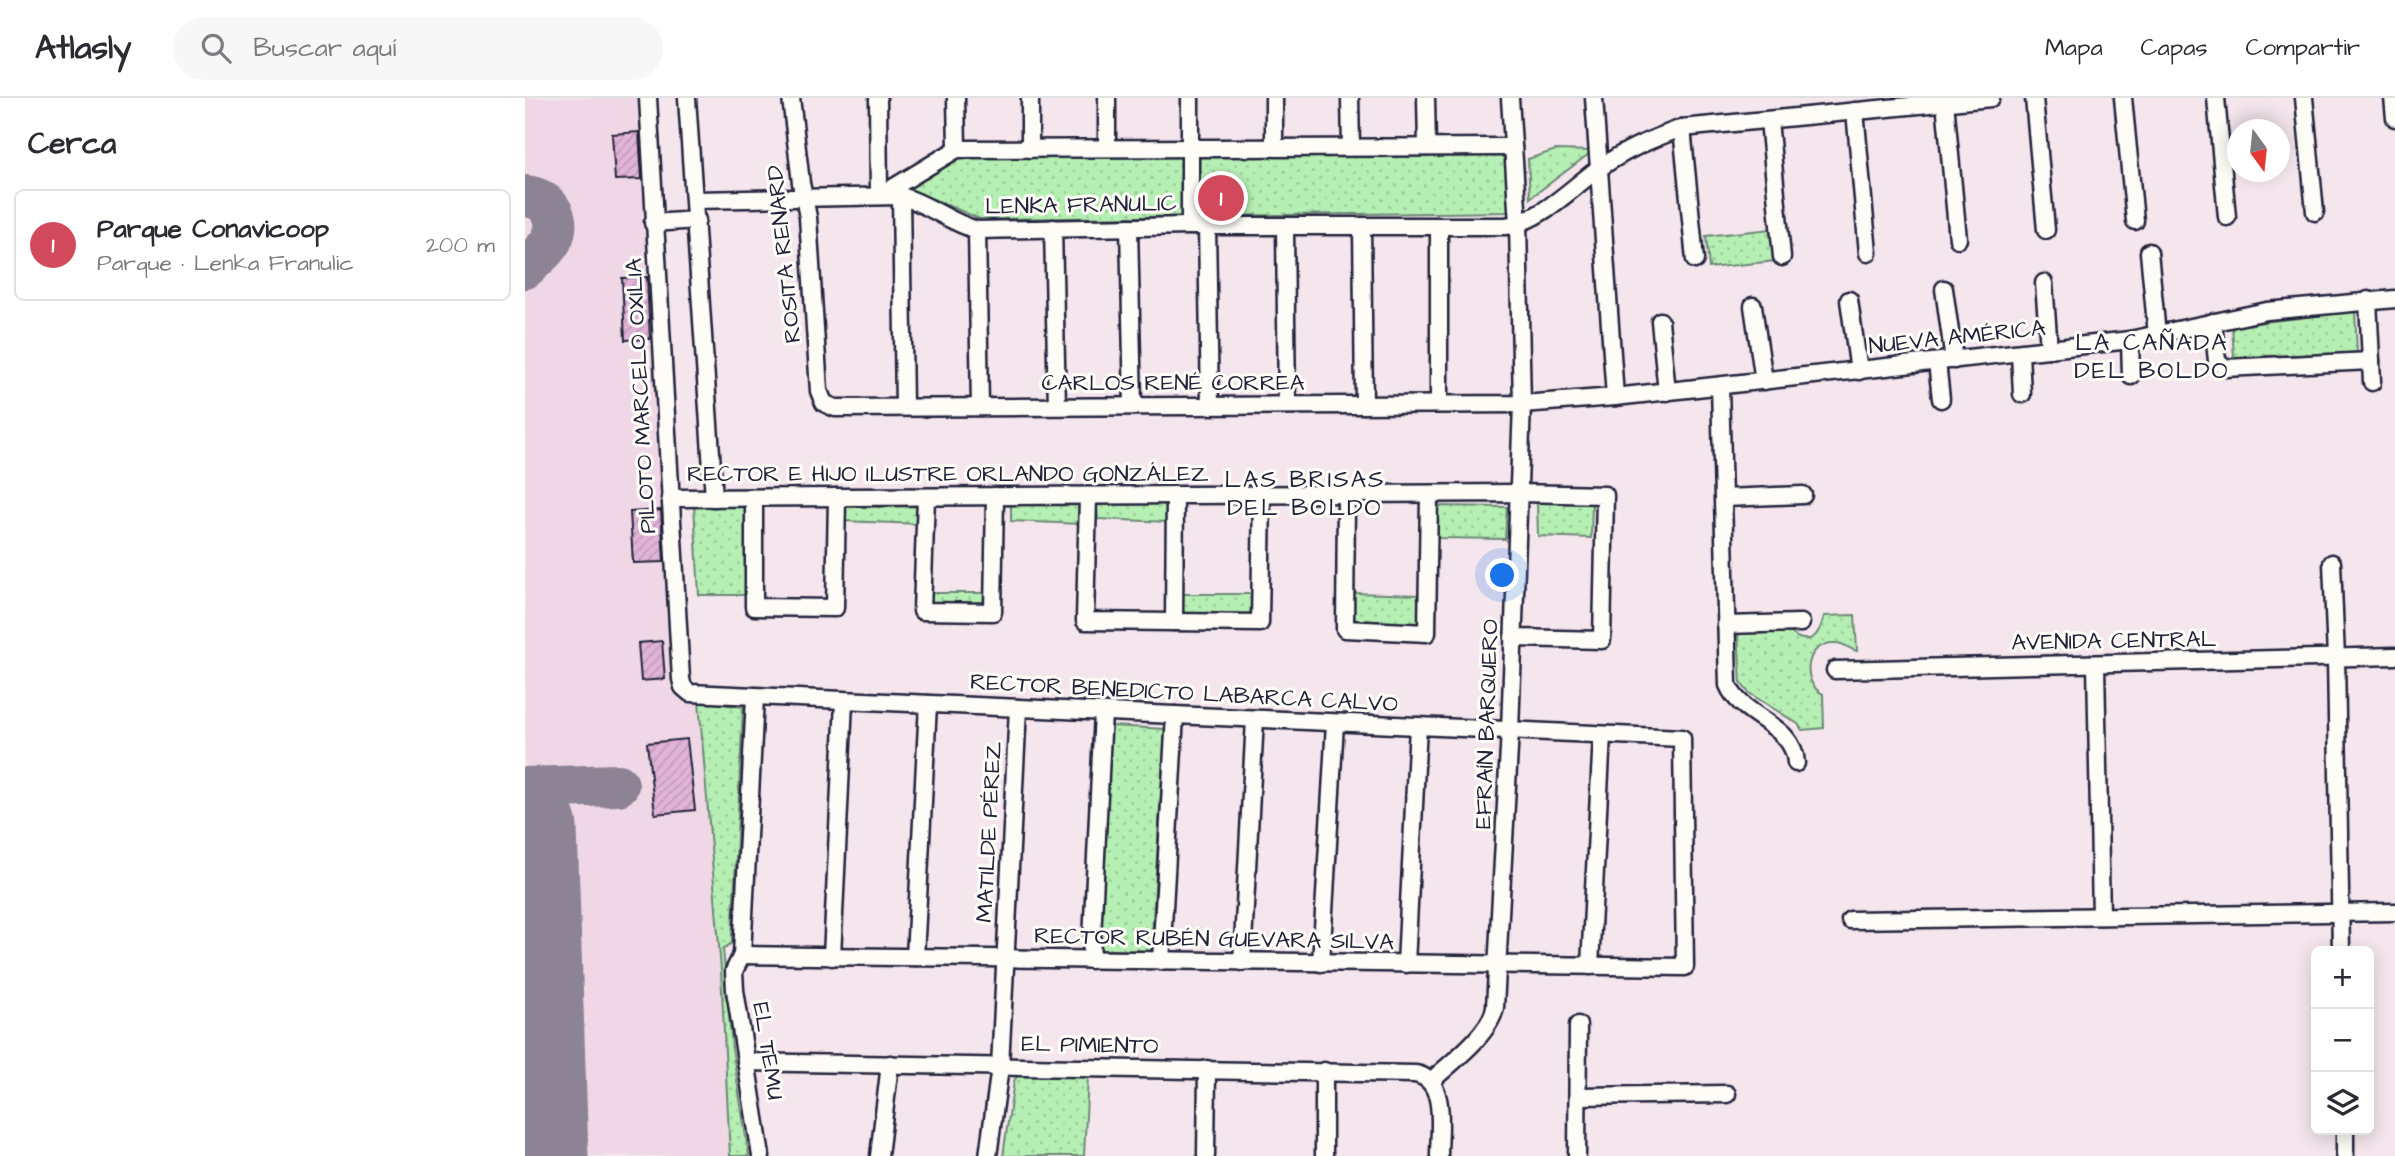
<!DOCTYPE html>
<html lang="es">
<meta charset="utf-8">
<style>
:root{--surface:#fff;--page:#f7f7f7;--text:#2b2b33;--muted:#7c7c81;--line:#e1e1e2;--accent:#d1495b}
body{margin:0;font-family:"Architects Daughter",sans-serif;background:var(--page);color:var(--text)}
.controls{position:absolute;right:21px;bottom:21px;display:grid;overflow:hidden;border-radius:10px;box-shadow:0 4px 18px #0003}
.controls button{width:63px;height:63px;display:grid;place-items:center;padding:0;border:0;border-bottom:2px solid var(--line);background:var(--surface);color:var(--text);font:35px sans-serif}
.compass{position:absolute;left:1702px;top:21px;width:63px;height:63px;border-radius:50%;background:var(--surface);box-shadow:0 4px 18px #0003;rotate:165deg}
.you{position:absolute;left:978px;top:478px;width:24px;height:24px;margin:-18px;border:5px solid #fff;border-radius:50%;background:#1a73e8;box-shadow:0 0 0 10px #1a73e833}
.badge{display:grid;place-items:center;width:46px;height:46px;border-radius:50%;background:var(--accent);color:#fff;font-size:23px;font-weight:700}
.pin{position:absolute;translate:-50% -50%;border:4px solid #fff;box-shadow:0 2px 7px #0006}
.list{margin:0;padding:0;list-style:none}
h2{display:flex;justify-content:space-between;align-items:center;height:91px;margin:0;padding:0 28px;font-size:30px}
h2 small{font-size:23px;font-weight:400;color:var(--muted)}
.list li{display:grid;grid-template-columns:46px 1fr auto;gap:21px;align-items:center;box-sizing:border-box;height:112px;margin:0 14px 14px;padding:0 14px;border:2px solid var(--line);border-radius:10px}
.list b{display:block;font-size:26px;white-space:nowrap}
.list p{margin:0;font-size:23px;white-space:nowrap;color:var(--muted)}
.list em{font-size:23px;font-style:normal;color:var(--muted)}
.icon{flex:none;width:38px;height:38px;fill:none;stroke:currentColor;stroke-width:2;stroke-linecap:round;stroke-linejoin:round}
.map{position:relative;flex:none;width:1870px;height:1058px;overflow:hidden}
header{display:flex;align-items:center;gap:42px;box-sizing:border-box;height:98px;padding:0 35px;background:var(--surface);border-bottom:2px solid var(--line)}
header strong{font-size:33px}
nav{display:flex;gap:38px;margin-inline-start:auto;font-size:24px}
.search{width:490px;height:63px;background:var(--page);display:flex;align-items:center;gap:18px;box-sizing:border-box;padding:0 24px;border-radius:38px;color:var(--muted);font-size:26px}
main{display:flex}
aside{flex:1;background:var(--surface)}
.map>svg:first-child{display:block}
.built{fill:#efd7e6}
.grass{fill:url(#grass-dots);stroke:#6c8877;stroke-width:2}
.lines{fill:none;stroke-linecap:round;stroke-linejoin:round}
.taxiway{stroke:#8c8494;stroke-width:42}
.runway{stroke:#8c8494;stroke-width:105}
.building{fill:url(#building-hatch);stroke:#22223b;stroke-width:2}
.minor-casing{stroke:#22223b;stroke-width:21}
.minor{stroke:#fdfcf7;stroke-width:16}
.labels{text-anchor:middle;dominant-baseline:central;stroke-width:6;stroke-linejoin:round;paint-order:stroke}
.street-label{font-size:23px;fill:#22223b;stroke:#fdfcf7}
.neighbourhood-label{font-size:24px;letter-spacing:2px;fill:#22223b;stroke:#fdfcf7}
</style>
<header>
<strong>Atlasly</strong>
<div class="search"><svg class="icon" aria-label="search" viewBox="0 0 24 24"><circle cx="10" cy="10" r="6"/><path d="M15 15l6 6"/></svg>Buscar aquí</div>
<nav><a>Mapa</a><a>Capas</a><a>Compartir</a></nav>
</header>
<main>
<aside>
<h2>Cerca<small></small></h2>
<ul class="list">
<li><span class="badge">1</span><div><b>Parque Conavicoop</b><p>Parque · Lenka Franulic</p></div><em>200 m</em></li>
</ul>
</aside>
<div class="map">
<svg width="1870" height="1058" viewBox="0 0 1870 1058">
<defs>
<pattern id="grass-dots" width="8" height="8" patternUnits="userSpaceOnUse" patternTransform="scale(1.75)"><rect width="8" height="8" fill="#b6efb3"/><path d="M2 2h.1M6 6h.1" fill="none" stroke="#9ccd9b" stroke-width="1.8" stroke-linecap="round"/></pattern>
<pattern id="building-hatch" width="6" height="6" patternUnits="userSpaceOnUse" patternTransform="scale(1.75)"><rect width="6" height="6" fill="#e1b4d7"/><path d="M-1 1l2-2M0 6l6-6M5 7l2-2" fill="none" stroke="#c19ab9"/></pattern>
</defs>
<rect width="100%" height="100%" fill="#f5e6ed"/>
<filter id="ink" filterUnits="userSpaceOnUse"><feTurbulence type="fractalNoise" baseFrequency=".0143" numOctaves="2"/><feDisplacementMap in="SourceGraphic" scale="14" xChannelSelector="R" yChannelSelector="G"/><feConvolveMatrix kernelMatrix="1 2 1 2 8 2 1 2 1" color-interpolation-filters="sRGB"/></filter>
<g filter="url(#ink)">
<path class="built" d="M0,0H114L134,363L140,412L142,464L155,602L174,603L196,872L205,1058H0Z"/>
<g class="grass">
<path d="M1031,52L1068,53L1005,100L1003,61Z"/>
<path d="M984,57L986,114L455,121L375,87L436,58Z"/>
<path d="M1246,131L1250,163L1184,170L1181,138Z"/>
<path d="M1830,213L1832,255L1709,259L1707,228Z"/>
<path d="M571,402L644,405V424L573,421Z"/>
<path d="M486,403H556V426L486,423Z"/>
<path d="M1012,404L1067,405L1066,440L1013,438Z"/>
<path d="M169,407L224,408L220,497H174Z"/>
<path d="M396,408V426L316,423V409Z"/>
<path d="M913,408L982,409L980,441L913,440Z"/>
<path d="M401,495H465L464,512L401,511Z"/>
<path d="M828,495L896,497V528L827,526Z"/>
<path d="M652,496H733V523L651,522Z"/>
<path d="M1330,517L1332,553C1324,551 1319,545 1311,545C1281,543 1274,583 1298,596L1299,630L1277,632L1273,626L1224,595L1216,585L1213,535C1225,534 1253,530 1264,534C1268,535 1270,539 1274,540C1290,546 1296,531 1299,518Z"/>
<path d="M174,603L218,609L207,845L198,851L207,950L224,1058H205L196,872Z"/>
<path d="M585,628L640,631L626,853L574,852Z"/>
<path d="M493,977L563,978L559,1058H478L489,983Z"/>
</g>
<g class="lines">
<g class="taxiway">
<path d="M0,98C26,100 39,124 24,146C18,155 8,162 0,170"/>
<path d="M0,690L93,687"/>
</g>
<path class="runway" d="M0,731L11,1058"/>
</g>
<g class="building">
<path d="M114,34L117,81L90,82L87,36Z"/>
<path d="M122,179L125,241L100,242L97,180Z"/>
<path d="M136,412L139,464L108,465L105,414Z"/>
<path d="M137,543L140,581L116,583L113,545Z"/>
<path d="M162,641L170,712L130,716L122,645Z"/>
</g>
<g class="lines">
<defs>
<g id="minor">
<path d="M123,0L156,581L158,589L165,595L1157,640L1160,869L217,857"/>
<path d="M162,0L189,400"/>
<path d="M266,0L276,85L283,119L294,293L299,305L310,310L997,306L1090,299L1605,242L1742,213L1870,201"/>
<path d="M353,0L354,98"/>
<path d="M431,0L432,51"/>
<path d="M749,0V49"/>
<path d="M825,0L826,49"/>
<path d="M901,0L902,49"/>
<path d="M1069,0L1090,299"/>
<path d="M1509,0L1521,132"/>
<path d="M1598,0L1610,123"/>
<path d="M1691,0L1702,119"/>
<path d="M1779,0L1790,114"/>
<path d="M1868,0L1870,20"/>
<path d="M1420,4L1433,141"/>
<path d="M1330,13L1343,155"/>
<path d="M1244,22L1257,159"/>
<path d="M1157,30L1170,162"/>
<path d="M582,50V0"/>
<path d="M505,51V0"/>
<path d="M356,97L432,51L988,49"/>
<path d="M376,98L379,309"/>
<path d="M170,102L376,98C404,106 425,125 452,132L665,128H981C1016,123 1045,91 1073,71C1102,51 1124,42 1157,30L1466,0"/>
<path d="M128,125L172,122"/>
<path d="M665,128V0"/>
<path d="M837,128L839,307"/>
<path d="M604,129L608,307"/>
<path d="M682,129L685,307"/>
<path d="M760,129L762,307"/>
<path d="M528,130L532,308"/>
<path d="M452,132L455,308"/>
<path d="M1624,154L1632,237"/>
<path d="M1519,185L1524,251"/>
<path d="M1419,191L1429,262"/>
<path d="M1324,202L1334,273"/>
<path d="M1843,202L1847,284"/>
<path d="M1228,208L1239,283"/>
<path d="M1135,223L1142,294"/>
<path d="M1688,224L1692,263L1700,270L1846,263"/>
<path d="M1605,242L1606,278"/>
<path d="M1495,255L1497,296"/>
<path d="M1412,264L1416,301"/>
<path d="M1195,288L1203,587C1217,621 1269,625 1271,665"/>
<path d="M914,306V128"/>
<path d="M821,397L820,531L902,535L904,396"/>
<path d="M563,398L560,523L735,525L737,397"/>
<path d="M401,399L397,513L468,514L470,398"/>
<path d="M145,400L994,395L1080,397L1077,542L988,540"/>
<path d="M229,400V509L310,510L312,399"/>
<path d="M1199,400L1278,397"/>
<path d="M1807,465L1811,560L1816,853"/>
<path d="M649,524L650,397"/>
<path d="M1201,527L1276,525"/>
<path d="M1571,567L1576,818"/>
<path d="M1310,572L1870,558"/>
<path d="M1325,822L1870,814"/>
<path d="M217,857L230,599"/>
<path d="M217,857L209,873L210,892L236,1058"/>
<path d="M307,859L319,603"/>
<path d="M390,859L403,606"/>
<path d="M566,862L578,614"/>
<path d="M636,863L650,617"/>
<path d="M717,864L730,621"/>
<path d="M796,865L810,625"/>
<path d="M881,866L893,628"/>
<path d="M1065,868L1077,637"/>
<path d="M221,964L890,976C923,981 914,1032 914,1058"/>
<path d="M906,983C926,965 966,935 970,909L985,632L997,306L993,126L985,0"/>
<path d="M1053,998L1202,996"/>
<path d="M1820,1032V1057"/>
<path d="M354,1058L365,966"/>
<path d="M463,1058L475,969L493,610"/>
<path d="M681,1058L682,971"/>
<path d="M799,1058V973"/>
<path d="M1052,1058L1053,927"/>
</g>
</defs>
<use href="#minor" class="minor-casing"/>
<use href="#minor" class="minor"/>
</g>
</g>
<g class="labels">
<g class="street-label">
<text transform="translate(556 107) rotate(-1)">LENKA FRANULIC</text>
<text transform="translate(259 156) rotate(-96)">ROSITA RENARD</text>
<text transform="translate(1432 239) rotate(-6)">NUEVA AMÉRICA</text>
<text x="648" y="285">CARLOS RENÉ CORREA</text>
<text transform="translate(116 298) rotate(-93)">PILOTO MARCELO OXILIA</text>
<text x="423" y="376">RECTOR E HIJO ILUSTRE ORLANDO GONZÁLEZ</text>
<text transform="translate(1589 543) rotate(-1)">AVENIDA CENTRAL</text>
<text transform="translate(659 595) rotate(3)">RECTOR BENEDICTO LABARCA CALVO</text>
<text transform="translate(962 626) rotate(-88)">EFRAÍN BARQUERO</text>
<text transform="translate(464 734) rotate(-87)">MATILDE PÉREZ</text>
<text transform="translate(689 841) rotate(1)">RECTOR RUBÉN GUEVARA SILVA</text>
<text transform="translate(565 947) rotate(1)">EL PIMIENTO</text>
<text transform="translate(243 953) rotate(81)">EL TEMU</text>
</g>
<g class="neighbourhood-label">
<text x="1627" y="245">LA CAÑADA<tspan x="1627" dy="28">DEL BOLDO</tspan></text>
<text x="780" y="382">LAS BRISAS<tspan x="780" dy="28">DEL BOLDO</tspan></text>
</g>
</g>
</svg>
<div class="controls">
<button>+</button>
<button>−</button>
<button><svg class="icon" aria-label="layers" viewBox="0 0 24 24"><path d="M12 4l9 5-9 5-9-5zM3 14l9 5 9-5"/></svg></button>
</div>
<svg class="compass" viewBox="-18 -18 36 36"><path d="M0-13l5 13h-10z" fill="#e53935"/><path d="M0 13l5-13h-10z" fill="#7c7c81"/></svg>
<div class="you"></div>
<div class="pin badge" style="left:696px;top:100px">1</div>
</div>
</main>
